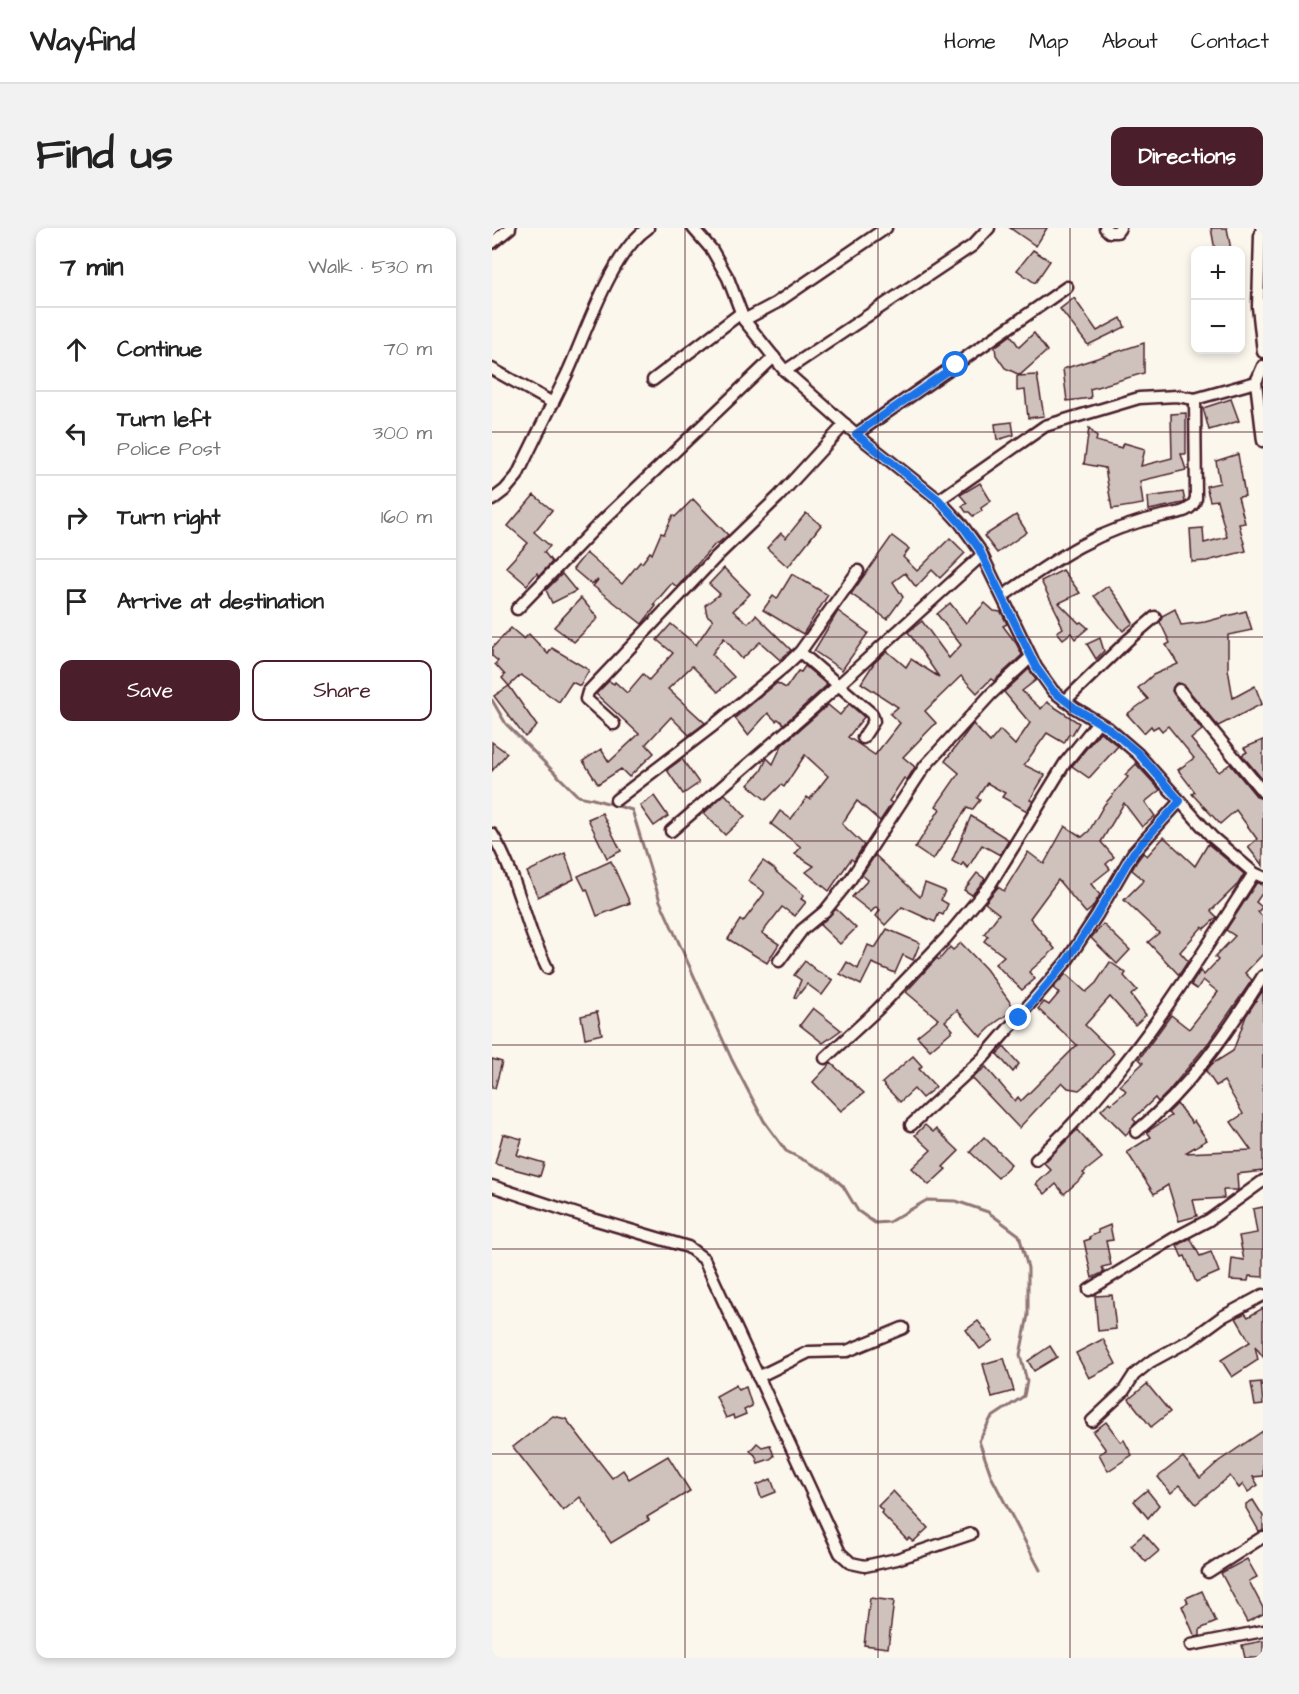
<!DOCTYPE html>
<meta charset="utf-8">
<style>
:root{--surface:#fff;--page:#f2f2f2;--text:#222;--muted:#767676;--line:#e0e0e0;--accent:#4a1f2b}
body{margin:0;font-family:"Architects Daughter",sans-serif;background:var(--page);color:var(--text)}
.controls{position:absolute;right:18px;top:18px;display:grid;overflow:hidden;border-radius:12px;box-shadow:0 3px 9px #0003}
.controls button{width:54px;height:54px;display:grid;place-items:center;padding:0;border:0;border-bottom:2px solid var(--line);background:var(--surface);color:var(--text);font:30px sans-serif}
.stop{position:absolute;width:18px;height:18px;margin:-14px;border:4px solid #1a73e8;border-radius:50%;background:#fff}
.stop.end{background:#1a73e8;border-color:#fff;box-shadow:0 2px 6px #0008}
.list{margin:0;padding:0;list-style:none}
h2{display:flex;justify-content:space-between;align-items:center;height:78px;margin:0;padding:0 24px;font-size:26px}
h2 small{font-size:20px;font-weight:400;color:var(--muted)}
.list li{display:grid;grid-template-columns:39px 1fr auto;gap:18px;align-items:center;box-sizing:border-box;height:84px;padding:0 24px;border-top:2px solid var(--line)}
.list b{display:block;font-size:22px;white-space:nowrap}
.list p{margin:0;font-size:20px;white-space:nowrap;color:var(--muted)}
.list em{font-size:20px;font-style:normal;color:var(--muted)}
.actions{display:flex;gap:12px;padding:18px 24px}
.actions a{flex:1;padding:14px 0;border:2px solid var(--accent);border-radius:12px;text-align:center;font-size:21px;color:var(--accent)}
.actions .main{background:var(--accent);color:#fff}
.icon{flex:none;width:33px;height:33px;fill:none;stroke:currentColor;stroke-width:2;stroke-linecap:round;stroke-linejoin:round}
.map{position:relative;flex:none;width:771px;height:1430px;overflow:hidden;border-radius:12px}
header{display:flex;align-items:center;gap:36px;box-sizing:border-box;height:84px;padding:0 30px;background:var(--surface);border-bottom:2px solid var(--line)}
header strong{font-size:28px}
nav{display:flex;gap:33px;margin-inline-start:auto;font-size:21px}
.intro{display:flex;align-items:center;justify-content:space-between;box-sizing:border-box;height:144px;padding:0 36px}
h1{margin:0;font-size:42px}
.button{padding:15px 27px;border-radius:12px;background:var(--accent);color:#fff;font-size:21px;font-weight:700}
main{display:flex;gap:36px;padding:0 36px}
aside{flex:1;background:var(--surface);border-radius:12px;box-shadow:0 3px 9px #0003}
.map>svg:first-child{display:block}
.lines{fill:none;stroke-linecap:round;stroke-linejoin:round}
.stream{stroke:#907477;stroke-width:3}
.building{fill:#cfc2bc;stroke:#4a1f2b;stroke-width:1.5}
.minor-casing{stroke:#4a1f2b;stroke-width:15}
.minor{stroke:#fbf7ec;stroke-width:10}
.route{stroke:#1a73e8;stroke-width:8}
.grid{fill:none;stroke:#4a1f2b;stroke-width:1.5;stroke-opacity:0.55}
</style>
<header>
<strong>Wayfind</strong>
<nav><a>Home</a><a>Map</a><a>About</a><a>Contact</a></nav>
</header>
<div class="intro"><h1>Find us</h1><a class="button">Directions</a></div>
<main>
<aside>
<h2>7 min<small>Walk · 530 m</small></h2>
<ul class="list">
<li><svg class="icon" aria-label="ahead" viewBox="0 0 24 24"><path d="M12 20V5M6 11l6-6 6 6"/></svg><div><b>Continue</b></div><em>70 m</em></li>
<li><svg class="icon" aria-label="left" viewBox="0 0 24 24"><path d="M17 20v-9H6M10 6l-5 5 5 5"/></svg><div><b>Turn left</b><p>Police Post</p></div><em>300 m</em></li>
<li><svg class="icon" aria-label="right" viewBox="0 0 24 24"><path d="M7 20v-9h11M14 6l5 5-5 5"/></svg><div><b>Turn right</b></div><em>160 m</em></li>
<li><svg class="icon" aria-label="arrive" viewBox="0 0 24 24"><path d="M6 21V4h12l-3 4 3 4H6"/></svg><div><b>Arrive at destination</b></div></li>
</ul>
<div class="actions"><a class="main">Save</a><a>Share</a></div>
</aside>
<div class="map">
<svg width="771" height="1430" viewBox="0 0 771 1430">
<rect width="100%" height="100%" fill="#fbf7ec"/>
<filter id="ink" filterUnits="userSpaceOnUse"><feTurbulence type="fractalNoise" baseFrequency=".0167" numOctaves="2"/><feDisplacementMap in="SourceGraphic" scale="12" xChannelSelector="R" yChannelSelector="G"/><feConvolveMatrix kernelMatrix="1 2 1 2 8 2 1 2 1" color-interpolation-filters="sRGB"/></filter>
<g filter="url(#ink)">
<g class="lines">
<path class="stream" d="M0,472L14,496L86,568L101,571L140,582L168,673L240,832L272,893L294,923L335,944L351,958L366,983L383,995L397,994L435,972L464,973L496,984L527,1007L536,1040V1087L528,1127L535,1153L532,1168L499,1190L487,1213L500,1250L548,1342"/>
</g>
<g class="building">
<path d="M518,0H555L544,18Z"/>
<path d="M719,0H735L739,22H723Z"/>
<path d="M541,22L558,33L543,55L525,42Z"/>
<path d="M582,70L605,103L629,90L633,99L596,117L568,81Z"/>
<path d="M542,105L555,123L528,147L513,140L504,127L503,119L519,107L527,119Z"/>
<path d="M652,115V145L598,161L599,170L575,173L571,141Z"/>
<path d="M545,147L552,188L536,190L533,162L525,163V148Z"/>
<path d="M739,171L747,193L717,202L711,180Z"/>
<path d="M694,185V226H689L694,242L648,253L651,276L620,281L613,240L592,236L597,200L605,209L604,213L630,220L632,215L653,221L649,238L680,230L679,186Z"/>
<path d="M520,194L522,207L505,212L503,196Z"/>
<path d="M746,226L753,268L746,269L753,295L747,296L754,323L715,333L700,334L698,301L711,300L712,315L735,309L725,272L718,273L714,258L728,255L724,233Z"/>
<path d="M488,255L499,273L489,280L490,283L481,288L477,284H474L470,278L475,275L468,267Z"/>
<path d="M691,264L693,274L691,275L657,282L656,269Z"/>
<path d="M42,267L60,282L42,304L58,318L52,324L60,334L47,348L45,345L35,357L14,339L36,315L16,298Z"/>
<path d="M201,271L236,307L225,316L224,315L185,359L180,355L162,376L164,378L150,396L101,358L106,352L99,356L81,341L94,325L130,356L148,334L150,335L158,324L160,326L169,305L172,306L181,287L183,289Z"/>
<path d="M314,285L329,297L296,339L275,320L289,305L294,310Z"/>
<path d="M524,287L535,304L505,325L492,308Z"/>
<path d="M400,308L417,321L411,329L425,343L458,310L473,325L448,350L440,342L424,359L413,345L401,354L411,369L395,391L359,366Z"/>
<path d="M232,340L258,366L241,383L256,395L264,387L299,422L288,432L268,414L250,431L232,410L220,426L242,449L226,464L200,438L176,461L213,495L197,507L179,489L154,516L162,525L137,549L129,541L106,556L91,533L109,521L117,534L147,506L104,466L117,453L122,456L123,454L135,465L151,446L157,452L181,425L165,412L179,396L204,417L221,392L215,387L213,377L228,366L217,356Z"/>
<path d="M571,342L588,365L567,375L587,395L589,394L596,400L583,411L579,405L571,411L565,404L571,400L567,392L568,391L549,353Z"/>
<path d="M70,346L84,363L60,375L54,362Z"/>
<path d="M300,346L336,367L311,406L271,382L281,368L285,371Z"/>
<path d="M616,358L629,375L641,395L631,403L602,368Z"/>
<path d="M89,370L106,390L82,414L62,399Z"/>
<path d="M458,375L474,395L493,375L502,383L509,384L515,396L511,398L524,415L530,427L502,453L499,451L485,465L469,448L433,483L444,495L411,529L423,539L415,552L412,550L397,573L400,575L388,593L365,573L350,596L372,617L362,633L359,631L337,663L314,644L322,638L303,626L309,619L279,596L288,583L299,591L315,569L318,571L336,548L313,527L292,559L289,557L274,572L256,557L269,543L275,530L281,536L290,517L336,477L348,487L357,476L372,489L356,509L383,527L408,495L398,486L406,479L369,455L382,435L395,423L414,439L419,431L447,449L416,404L430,393L457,430L469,417L445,386Z"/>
<path d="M683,381L689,397L713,394L754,383L760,402L736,407V441L741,470L763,458L770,476L726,498L692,457L686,455L683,456L680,463L710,502L699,511L727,544L738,536L765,569L771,571V638L756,619L765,611L744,582L728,596L700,566L703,564L686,542L702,530L676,498L670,503L666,498L661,501L659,498L652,505L635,486L656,471L646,460L661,447L686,436L674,417L678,415L668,394L670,388Z"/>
<path d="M346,383L376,405L350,442L322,423Z"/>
<path d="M19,400L32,411L37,406L56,426L60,420L97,442L88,458L80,454L67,474L29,447L17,458L10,450L13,447L3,436L6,433L0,428V420Z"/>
<path d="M608,410L612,423L604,431L595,416Z"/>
<path d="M313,438L335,457L292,496L286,491L284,493L276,485L256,507L243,490L285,455L294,460L306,443L309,444Z"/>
<path d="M537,441L544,452L530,463L549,481L555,474L587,495L580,507L577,506L572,515L555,505L532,537L553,547L538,572L541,573L535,583L510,569L513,565L495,555L485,570L488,572L480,582L475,580L441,632L423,620L448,581L444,578L467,545L453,533L481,496L498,514L508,502L523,517L538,495L512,464Z"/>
<path d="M17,458L45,498L33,509L2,468Z"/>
<path d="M608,504L626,518L597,550L580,538Z"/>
<path d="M771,512V552L750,527L755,524L752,520Z"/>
<path d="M0,514L15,525L0,543Z"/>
<path d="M190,531L207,555L191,566L175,542Z"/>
<path d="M644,536L668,562L653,574L663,588L650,599L632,575L609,614L622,629L614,636L618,641L599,656L608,667L600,680L594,685L566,652L538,690L563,721L537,744L543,751L530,762L503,736L512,728L492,713L496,708L492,706L507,686L493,675L506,659L512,663L536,624L552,636L573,598L590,609L597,603L612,577L636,549L633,547Z"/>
<path d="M233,566L253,588L233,607L212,585Z"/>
<path d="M162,568L176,588L162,598L148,578Z"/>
<path d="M110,585L129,623L115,630L96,591Z"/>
<path d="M479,588L517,612L508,627L490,617L476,640L471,635L469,638L460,633Z"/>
<path d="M672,609L703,638L716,616L752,646L746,656L719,683L725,689L712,701L710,699L688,724L696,733L687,747L656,714L667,705L632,672L652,652L640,642L645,633L651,625L655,628Z"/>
<path d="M73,625L82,651L46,669L35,644Z"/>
<path d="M383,627L428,669L433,655L453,663L449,672L456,676L451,687L447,685L443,694L410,679L393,697L384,688L388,682L384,679L379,684L360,669L376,652L370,647Z"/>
<path d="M119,633L138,675L105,688L95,661L93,662L86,648Z"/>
<path d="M271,633L284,642L283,643L312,667L309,671L314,674L303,688L290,679L270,705L287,716L275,735L236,711L248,692L251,694L272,666V664L256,653Z"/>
<path d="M485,645L493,651L480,667L472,662Z"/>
<path d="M765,654L771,658V664L764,674L770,679L766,684L771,689V726L753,745L760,752L717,814L676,864L666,874L663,870L641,891L644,894L634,907L609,882L617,874L619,876L634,863L628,857L651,835L647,831L679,787L697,801L726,764L711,752L705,761L699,757L708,743L712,747L726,732L723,729L743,708L734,702Z"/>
<path d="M344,681L364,700L348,716L328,697Z"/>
<path d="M611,696L638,722L625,736L599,710Z"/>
<path d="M395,701L428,715L421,732L411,727L403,745L380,735L369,757L348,746L355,734L366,741L376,717L383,720Z"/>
<path d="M469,715L494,741L523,781L503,795L489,809L465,782L453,793L461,802L438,822L425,808L446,791L414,764L445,730L447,732L458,719L461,722Z"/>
<path d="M313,733L325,743L341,752L330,767L315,756L304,770L302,769L309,752L302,747Z"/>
<path d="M618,734L634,745L632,748L645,762L639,767L654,787L643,797L618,769L593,797L622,825L599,852L587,862L576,860L570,854L527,900L480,850L494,839L523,873L526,869L529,873L585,817L546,781L552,774L557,777L567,765L561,760L574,746L594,764L604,755Z"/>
<path d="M771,762V943L745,946L746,962H731L732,970L701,972L705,988L687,993L676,957L662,966L635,924L659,909L655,904L679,888L676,885L685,876L700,895L702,893L715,912L693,925L759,922L739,894L751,886L732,853L724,858L714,843L720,836L741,823L754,788Z"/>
<path d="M321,780L349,802L331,815L308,797Z"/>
<path d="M105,784L110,806L93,810L89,788Z"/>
<path d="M512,819L527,836L521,844L505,826Z"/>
<path d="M421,828L430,838L427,841L444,859L430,870L422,861L408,874L390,855Z"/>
<path d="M0,831L10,834L3,860H0Z"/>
<path d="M339,835L372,865L349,883L321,854Z"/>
<path d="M433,897L441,904L444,901L467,923L451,939L454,941L437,957L420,940L439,922L423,907Z"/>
<path d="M585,902L610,930L591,945L593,947L572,966L564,956L553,966L544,956L559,942L552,935Z"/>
<path d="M11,906L30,911L25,927L52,935L48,948L3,936Z"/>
<path d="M492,909L519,936L506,950L478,924Z"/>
<path d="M771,979V1049L757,1048L756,1053L738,1052L740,1030L752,1032L747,1008L765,1005L761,981Z"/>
<path d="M618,997L621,1012L614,1013L619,1037L610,1039L612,1044L600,1050L592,1013L598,1011L597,1009L606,1005V1002Z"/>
<path d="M698,1010L708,1028L719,1024L727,1044L704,1054L693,1028L690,1029L685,1018Z"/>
<path d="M620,1067L624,1101L606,1103L603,1068Z"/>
<path d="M771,1080V1129L763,1118L766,1132L740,1149L729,1132L758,1114L744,1090L753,1085L756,1089Z"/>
<path d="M486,1093L501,1112L488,1121L474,1102Z"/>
<path d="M611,1111L624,1136L597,1150L584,1125Z"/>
<path d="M558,1118L565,1129L542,1143L536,1133Z"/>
<path d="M512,1130L522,1163L500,1169L491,1136Z"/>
<path d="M769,1154L771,1177L763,1178L759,1155Z"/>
<path d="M655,1156L678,1184L659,1199L637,1171Z"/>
<path d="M244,1157L246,1162L254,1159L260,1178L252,1182L254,1186L242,1191L241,1187L234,1190L224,1168Z"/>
<path d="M61,1188L74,1191L120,1250L131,1242L137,1251L176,1228L198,1263L155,1289L157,1292L119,1315L88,1269L71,1283L21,1219Z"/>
<path d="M614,1194L629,1214L632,1212L640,1227L616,1243L607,1226L614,1222L601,1204Z"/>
<path d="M771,1203V1248L761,1249L766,1257L756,1264L751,1256L747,1260L738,1248L704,1276L688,1257L679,1265L666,1249L691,1229L708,1250L727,1233Z"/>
<path d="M265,1215L270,1219L278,1217L282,1228L278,1231L266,1235L263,1227L258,1223Z"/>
<path d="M279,1251L284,1264L269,1270L265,1257Z"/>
<path d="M655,1262L667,1277L656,1290L642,1273Z"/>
<path d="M401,1263L436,1300L421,1314L417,1310L415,1312L389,1285L391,1283L386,1278Z"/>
<path d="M761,1272L771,1288V1302L767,1303L754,1280V1276Z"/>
<path d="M652,1306L667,1323L654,1334L639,1317Z"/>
<path d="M755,1331L765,1349L757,1353L771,1380V1386L755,1394L729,1345Z"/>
<path d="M710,1363L724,1394L708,1401V1408L703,1409L690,1378L696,1375L694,1370Z"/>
<path d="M378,1370L402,1373L396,1420L372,1417Z"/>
<path d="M771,1413V1430H753L750,1417Z"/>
</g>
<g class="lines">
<defs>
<g id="minor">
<path d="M201,0L220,22L236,50L252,92L293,143L364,206L447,272L469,296L487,321L544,439L561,463L583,480L616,500L646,526L720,609L762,645L771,649"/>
<path d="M613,0L617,4H625L628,0"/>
<path d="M770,0L768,8L766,79L771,124"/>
<path d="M0,15L18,0"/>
<path d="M252,92L284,75L394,0"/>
<path d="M771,138L764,154L771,213"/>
<path d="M0,141L61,175"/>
<path d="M293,143L480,18L497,0"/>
<path d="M161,152L249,85"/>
<path d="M364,206L575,59"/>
<path d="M0,272L13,262L25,248C41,214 58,181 74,148C94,106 118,26 156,0"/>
<path d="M447,272L553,198L647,170L685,168L703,171L764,154"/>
<path d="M511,368C565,330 604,302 670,288C684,285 700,285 704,270L703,171"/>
<path d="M25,381L107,296L282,129"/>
<path d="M308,424L380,486L382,493L371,510"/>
<path d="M687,462L771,564"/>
<path d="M573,473L636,412L663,389"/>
<path d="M122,496L94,471L96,464L225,328L286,269L353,196"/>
<path d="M124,572L222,497L292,439L308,424L366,343"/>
<path d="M179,603L319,482L490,327"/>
<path d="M0,606C19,637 28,672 40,706C44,717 50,729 55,740"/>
<path d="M287,733L310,702L333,683L358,652L433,538L499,466L539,429"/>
<path d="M333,830L385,782L454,710L498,657L573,535L606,494"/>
<path d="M419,897L491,830L574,734L605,687L641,625L688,573"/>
<path d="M644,904C697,860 735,806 771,748"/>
<path d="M544,932C634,850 697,747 762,645"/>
<path d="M0,958L94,989L196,1019L212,1031L348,1325L359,1335L373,1338L405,1331L479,1306"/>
<path d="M597,1062L681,1011L717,992L771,953"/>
<path d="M266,1149L317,1124L355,1123L411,1100"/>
<path d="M600,1193L631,1164L642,1147L658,1134L700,1111L730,1089L771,1067"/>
<path d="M716,1344L771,1309"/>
<path d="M699,1417L771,1403"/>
</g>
</defs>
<use href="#minor" class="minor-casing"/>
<use href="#minor" class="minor"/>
</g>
</g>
<g class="lines" filter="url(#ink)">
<path class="route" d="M464,137L364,206L447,272L469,296L487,321L544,439L561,463L583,480L616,500L646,525L688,573L641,625L605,687L574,734L527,790"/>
</g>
<path class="grid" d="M193,0V1430M386,0V1430M578,0V1430M0,204H771M0,409H771M0,613H771M0,817H771M0,1021H771M0,1226H771"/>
</svg>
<div class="controls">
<button>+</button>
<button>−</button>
</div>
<div class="stop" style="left:464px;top:137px"></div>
<div class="stop end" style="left:527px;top:790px"></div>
</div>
</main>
